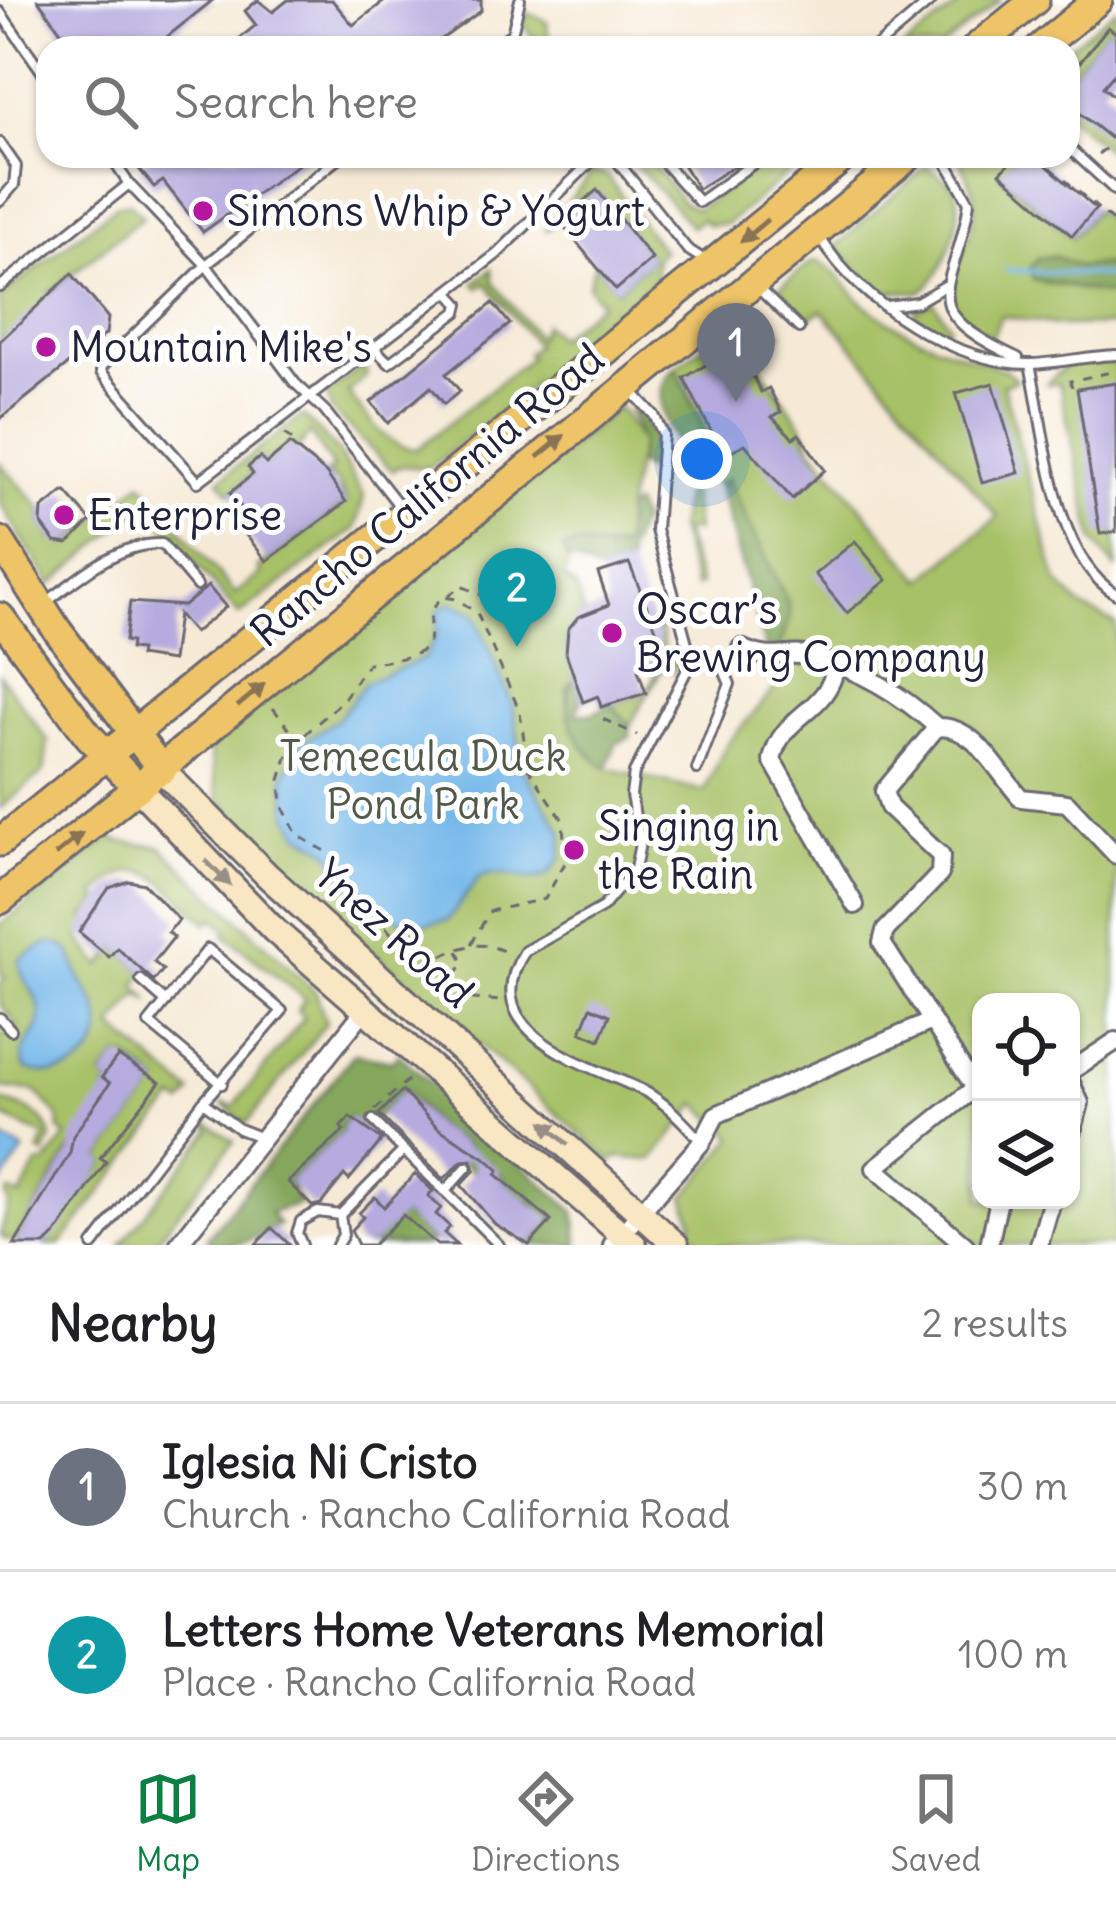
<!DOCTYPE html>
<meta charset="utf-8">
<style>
:root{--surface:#fff;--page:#f6f6f6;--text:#202124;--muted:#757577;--line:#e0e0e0;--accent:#0b8043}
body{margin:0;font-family:Delius,sans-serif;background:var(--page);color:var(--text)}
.controls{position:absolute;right:36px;bottom:36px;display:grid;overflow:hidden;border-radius:24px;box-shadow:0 3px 9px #0004}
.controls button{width:108px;height:108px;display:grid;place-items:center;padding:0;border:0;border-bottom:3px solid var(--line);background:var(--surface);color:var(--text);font:60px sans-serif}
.you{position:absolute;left:702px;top:459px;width:42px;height:42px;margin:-30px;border:9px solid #fff;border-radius:50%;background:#1a73e8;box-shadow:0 0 0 18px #1a73e833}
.badge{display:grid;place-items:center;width:78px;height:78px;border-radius:50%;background:var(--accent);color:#fff;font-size:39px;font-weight:700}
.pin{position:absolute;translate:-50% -99px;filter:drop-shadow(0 3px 6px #0008)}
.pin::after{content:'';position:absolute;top:63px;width:42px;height:36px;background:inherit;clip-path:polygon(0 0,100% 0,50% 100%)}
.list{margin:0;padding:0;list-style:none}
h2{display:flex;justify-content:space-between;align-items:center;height:156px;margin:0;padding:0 48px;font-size:51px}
h2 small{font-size:39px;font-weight:400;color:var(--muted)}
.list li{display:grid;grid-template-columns:78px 1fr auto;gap:36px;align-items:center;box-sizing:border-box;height:168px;padding:0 48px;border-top:3px solid var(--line)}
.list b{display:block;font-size:45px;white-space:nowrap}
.list p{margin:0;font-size:39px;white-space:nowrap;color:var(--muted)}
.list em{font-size:39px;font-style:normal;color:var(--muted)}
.icon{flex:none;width:66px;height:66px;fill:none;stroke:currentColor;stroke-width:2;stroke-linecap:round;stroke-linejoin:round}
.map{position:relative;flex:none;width:1116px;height:1245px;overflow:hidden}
.search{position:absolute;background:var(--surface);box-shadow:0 3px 9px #0004;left:36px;right:36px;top:36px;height:132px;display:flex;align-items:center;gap:30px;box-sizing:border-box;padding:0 42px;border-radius:36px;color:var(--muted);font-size:45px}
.sheet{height:492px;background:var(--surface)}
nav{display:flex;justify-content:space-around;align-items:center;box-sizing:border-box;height:168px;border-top:3px solid var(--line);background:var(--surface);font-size:33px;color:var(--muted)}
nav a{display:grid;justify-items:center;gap:6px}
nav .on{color:var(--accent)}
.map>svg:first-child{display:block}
.green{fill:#a7c166;stroke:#647250;stroke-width:3;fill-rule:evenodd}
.forest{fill:#85a75b;stroke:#54644b;stroke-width:3}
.water{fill:#73b7e9;stroke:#4a6c92;stroke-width:3}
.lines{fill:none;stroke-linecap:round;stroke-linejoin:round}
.stream{stroke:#73b7e9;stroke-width:4.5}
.building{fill:#b6abde}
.lane-casing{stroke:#6c6871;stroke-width:14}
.street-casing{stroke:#6c6871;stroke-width:22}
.secondary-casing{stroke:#6c6871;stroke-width:30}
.primary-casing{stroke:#6c6871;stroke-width:33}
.path{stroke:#6c6871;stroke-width:3;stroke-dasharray:9 9;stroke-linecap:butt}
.lane{stroke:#fff;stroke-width:8}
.street{stroke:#fff;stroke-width:16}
.secondary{stroke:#f9e7c3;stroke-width:24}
.primary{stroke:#efc469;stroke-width:27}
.oneway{fill:#887352}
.oneway2{fill:#988e86}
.poi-dot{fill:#b5179e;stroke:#fff;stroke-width:4.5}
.labels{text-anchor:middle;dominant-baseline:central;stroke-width:10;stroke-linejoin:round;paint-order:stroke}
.poi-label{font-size:42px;fill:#22223b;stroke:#fff;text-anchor:start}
.street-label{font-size:42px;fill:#22223b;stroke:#fff}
.park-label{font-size:42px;fill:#515a4a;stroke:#fff}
</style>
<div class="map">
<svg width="1116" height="1245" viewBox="0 0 1116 1245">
<rect width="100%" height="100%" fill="#fff"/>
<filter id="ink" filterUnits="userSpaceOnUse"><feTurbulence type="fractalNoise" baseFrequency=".00833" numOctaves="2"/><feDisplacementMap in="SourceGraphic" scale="24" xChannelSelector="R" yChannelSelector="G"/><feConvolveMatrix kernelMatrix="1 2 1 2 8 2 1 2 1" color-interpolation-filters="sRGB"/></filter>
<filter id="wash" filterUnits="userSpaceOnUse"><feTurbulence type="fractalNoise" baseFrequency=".004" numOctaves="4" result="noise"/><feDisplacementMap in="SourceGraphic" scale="48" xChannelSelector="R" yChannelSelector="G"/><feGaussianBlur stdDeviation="2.7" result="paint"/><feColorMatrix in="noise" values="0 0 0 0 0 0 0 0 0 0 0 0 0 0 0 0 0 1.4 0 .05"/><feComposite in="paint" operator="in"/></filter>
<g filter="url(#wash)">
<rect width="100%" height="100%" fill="#f6ead6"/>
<g class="green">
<path d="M966,0H1001L941,48H903Z"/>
<path d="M1116,9V33L1108,28L1069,75L1068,48Z"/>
<path d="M526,12L547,22L549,48H540L524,25Z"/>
<path d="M1068,104L1116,131V157L1068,116Z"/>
<path d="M628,156H647L682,202L697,209L762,163L766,167L780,156H809L727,224L708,225L702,219L692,227Z"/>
<path d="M959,156H1016L1000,175L1072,237L1096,210L1116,227V264L1079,267L1054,256L1038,258L1043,282L1116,296V325L1064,326L1001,316L992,337C913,299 976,256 975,202C974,186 964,171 959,156Z"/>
<path d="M927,166C935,175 950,179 955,190C967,214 942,282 919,292L877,291L835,246Z"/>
<path d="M593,171L607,176L663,251L656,257L655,286L430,468L400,466L393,471L331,410L327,393L364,366L367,375L348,393C365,414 387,450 417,449L530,358L527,353L536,345L486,283L479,288L474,283L492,269L493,282L538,338L544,324L557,338L601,303L588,286L595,264L617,290L652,259L597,191L545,231Z"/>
<path d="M129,203L143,217L48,293L54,300L0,341V297L116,206Z"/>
<path d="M813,261C833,262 846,289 862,302C904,338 955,351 1006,370L1016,380L1003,385L1057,581L1080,606L1116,624V1245H703L689,1229L693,1224L685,1196L734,1137L697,1104L653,1160L617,1157L612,1162L320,904L218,798L209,746L619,407L641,442L625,513V546L565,556L569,560L563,577L577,589L584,614C557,633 567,656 577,683L567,688L568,703L607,768L704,792L726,745L812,646L779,648L786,624L719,482V487L702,464L707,463L704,429L676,367L756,305L781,333L753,355L802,425L812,448L922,580L998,517L822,310L808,319L779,288ZM981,1002H1071V1200H981Z"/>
<path d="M934,302L949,325L947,330L915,318L916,310Z"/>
<path d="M1116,362V569L1094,540L1059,384H1047L1067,364Z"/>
<path d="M303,415L338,452L364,495L356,528L239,615L146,504L51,585L0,503V463L42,509L41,523L54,541L68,544L142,482L235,594L261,574L258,568L267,561L346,502L338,483L326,473L333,468L310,433L296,451L290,445L266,464L260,458L248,467L253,474L230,493L219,480Z"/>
<path d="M675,477L690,483L696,531H683L700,585L695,587L678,530L686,486Z"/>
<path d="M661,627L664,655L676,658L673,672L662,669L630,725L611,704L646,693L656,673V629Z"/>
<path d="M0,675L48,741L44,772L0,808Z"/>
<path d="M112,836L116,841L161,847L316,992L326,1023L246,1124L222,1103L234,1106L304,1018L297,1011L305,999L225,935L227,930L213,918L207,923C166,888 144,843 96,895L99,899L84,918L88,922L79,938L101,966L117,948L145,973L136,985L150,1001L139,994L112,1027L192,1093L183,1104L174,1099L60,1245H45L105,1163L100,1158L159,1082L126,1057L118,1056L102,1076L110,1083L14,1244L0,1235L9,1203L6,1196L9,1192L21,1196L37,1164H46L66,1136L59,1130V1117L35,1091L0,1088V1033L13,1037L18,1026L0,1004V983L5,978L0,972V925Z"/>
<path d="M1,1101C28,1107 48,1117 51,1139L44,1154L39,1151L45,1137L0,1115Z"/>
<path d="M203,1120L234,1141L153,1245H121L210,1131Z"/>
</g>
<g class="forest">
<path d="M1054,256L1079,267L1116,264V296L1033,279L1030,268L1038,258Z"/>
<path d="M676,367L704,429L707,463L684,454C666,429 647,390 676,367Z"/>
<path d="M629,409L638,411L654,439L655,459L646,470L637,464L641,442Z"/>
<path d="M727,479L788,603L790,617L779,648L765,647L719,487Z"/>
<path d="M634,505L641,522L627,553L629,563L598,573L565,556L564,548C588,540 598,554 624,546L626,509Z"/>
<path d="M571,682L577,683L582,698L576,713L592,714L611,704L630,725V737L616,744L607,768C578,749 560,716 571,682Z"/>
<path d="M354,1054L392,1061L398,1054L575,1212L579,1245H529L553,1217L528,1200L524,1204L489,1161L475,1174L458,1159L469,1147L438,1128L404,1089L363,1130L350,1117L341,1126L344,1131L288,1181L300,1204L270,1213L279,1225C252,1238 251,1245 213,1245L207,1238Z"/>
<path d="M403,1214L432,1241L428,1245H368Z"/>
</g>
<g class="water">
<path d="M452,603L475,614L513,707L523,770L563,833L561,857L548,875C524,885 504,867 480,876L448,920L410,926L350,889L329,851L300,834L288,814L284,778L298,745L338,719L366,682L425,658L437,634L438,610Z"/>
<path d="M47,943C75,943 71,959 81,980C86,992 97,1001 99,1014C109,1059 62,1085 25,1068C15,1043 41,1038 40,1014C40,992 17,980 20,959Z"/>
<path d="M0,1137L24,1150L0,1186Z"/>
</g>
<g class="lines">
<path class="stream" d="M1006,270L1116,276"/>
</g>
<g id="blocks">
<g class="building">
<path d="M38,0H213L153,48H73Z"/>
<path d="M258,0L273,12L288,0H332L353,25L386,0H481V11L429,48H228L256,25L245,11Z"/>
<path d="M1108,27L1116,33V72L1103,87L1116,98V131L1110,138L1068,104V77Z"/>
<path d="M143,156H310L203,232L163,181L154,187L139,169L147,162Z"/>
<path d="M678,156H750L698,189Z"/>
<path d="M1016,156H1036L1096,209L1072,236L1000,173Z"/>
<path d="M597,190L652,259L616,290L559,221Z"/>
<path d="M72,274L108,318L106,334L0,419V341Z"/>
<path d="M493,303L510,324L446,374L460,391L444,404L431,387L388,423L371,402Z"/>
<path d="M729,351L732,357L741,353L761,392L769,388L781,412L772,417L793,438L799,434L825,470L792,499L745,444L723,455L684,378Z"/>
<path d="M993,383L1019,473L982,483L956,393Z"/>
<path d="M1116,383V532L1100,534L1077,389Z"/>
<path d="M290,444L326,473L346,502L267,561L237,524L248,516L230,493L253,474L248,467L260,457L266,464Z"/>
<path d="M65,491L91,521L68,544L55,542L41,523L42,509Z"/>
<path d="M855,541L887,580L847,613L815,574Z"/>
<path d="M629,563L656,629L663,662L638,670L646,693L601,707L598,696L583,702L566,653L568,629L578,617L609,605L598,573Z"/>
<path d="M208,586L226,607L194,633L178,614L172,661L139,656L140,650L130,649L131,642L125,641L130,602L184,606Z"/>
<path d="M129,881L144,884L179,920L168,932L174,937L154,962L163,970L154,981L117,948L109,957L79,932L109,888Z"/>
<path d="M591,1007L610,1015L600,1040L581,1032Z"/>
<path d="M118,1056L160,1082L100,1158L106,1162L56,1234L45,1245H14L70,1153L73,1136L110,1083L102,1077Z"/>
<path d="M402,1091L438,1128L488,1160L499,1170L496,1174L551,1221L529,1245L495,1224L461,1185L475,1170L472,1160L462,1161L444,1179L379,1114Z"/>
<path d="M350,1117L382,1140L349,1180L344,1175L321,1204L312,1206L288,1182L344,1131L341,1127Z"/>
<path d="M415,1174L433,1191L428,1196L441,1208L436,1214L450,1227L444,1233L457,1245H437L403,1215L373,1245H358L351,1230L363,1217L359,1213L375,1197L384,1207Z"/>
<path d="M272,1228L290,1245H255Z"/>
</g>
</g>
</g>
<g filter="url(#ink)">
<use href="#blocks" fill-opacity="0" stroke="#6c6871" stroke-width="3"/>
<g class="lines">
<defs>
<g id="lane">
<path d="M0,12L48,80"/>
<path d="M512,34L520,0"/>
<path d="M489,48L512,34L523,48"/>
<path d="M875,48L932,0"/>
<path d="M0,143L16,166L14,185L0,201"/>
<path d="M1068,147L1116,191"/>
<path d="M110,156L129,184L206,265L341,156"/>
<path d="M613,156L687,249L706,261"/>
<path d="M658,156L699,202L764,156"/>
<path d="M943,156L969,202C958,289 906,306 1018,358"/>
<path d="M820,237C856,300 957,366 1032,364C1059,363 1088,356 1116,355"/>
<path d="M0,287L129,184"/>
<path d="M757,287L799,328"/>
<path d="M887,306L917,302L945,286"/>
<path d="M373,347L389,363L457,312L459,304L448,292"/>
<path d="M1030,364C1045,433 1053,556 1116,594"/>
<path d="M630,389L654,415L663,434L656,530L688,647L686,672L634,773L631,795L640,843L635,869L603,907L525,951C470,1036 595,1066 644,1091C667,1103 683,1122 701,1141"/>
<path d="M401,508L324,410L295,383L206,265L102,366L101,372L198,482L497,254L597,156"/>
<path d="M48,601C81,576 119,542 162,544L197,586"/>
<path d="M697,769L730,684L720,661"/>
<path d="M141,980L166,1002"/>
<path d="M0,1018L11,1030"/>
<path d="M203,1102L239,1129L262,1138"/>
<path d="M373,1120L499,1245"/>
<path d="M446,1190L467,1167"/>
<path d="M340,1215L402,1152"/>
<path d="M93,1245L203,1102L282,1011L208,949L149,1023L222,1084"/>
<path d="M302,1245L297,1233L301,1221L318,1212L340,1215L343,1235L337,1245"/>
</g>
<g id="street">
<path d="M741,648C775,664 786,649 814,657C861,670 902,695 937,727C976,725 996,771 1021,798L1067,803L1116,855"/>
<path d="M836,666C827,714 781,714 772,760L855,905"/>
<path d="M932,1021L882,943L885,931L940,874L941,856L889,807L884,791L937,727"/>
<path d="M1071,1071L1116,1041"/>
<path d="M1071,1083L1080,1103L1071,1136"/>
<path d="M178,1245L366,1008"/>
<path d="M612,1245L702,1142L716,1115L932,1021L975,1088L875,1168L965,1245"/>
<path d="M989,1245L999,1200"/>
<path d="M1039,1245L1052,1200"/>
</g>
<g id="secondary">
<path d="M162,770L268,876L676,1245"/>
<path d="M138,788L274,930L634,1245"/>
</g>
<g id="primary">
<path d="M976,48L1035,0"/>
<path d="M1040,48L1098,0"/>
<path d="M0,541L57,630L162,770"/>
<path d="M0,617L88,735L138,788"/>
<path d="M0,842L845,156"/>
<path d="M0,900L909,156"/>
</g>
</defs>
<use href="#lane" class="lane-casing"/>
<use href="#street" class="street-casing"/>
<use href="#secondary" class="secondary-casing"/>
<use href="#primary" class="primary-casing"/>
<g class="path">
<path d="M1098,154L1116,141"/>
<path d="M1037,156L1116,224"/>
<path d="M1072,387L1070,381L1116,371"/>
<path d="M285,434L298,445"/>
<path d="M448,596L461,586L491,599L513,634"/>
<path d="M273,708L296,738"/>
<path d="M603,719L637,735"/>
<path d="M471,944L490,911L545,899L565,863L563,820L528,768L520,712L477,613L457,599L442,597C408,633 467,653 368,663L343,700L290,748L280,780L282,805L297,835L325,851L343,886L376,914L402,948L428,962C458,949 478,936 509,954"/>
<path d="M458,951L463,963L456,974L473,999L502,1001"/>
<path d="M375,1110L412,1076"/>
</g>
<use href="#lane" class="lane"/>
<use href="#street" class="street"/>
<use href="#secondary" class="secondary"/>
<use href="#primary" class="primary"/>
</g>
<defs><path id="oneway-solid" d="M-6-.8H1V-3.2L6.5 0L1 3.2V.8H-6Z" transform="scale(3)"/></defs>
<g class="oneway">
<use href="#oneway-solid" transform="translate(754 231) rotate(140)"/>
<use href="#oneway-solid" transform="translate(551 446) rotate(-39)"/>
<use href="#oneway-solid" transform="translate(251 695) rotate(-40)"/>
<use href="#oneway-solid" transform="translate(69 844) rotate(-39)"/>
</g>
<g class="oneway2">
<use href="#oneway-solid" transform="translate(218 873) rotate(45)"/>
<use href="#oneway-solid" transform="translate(555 1133) rotate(-138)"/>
</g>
</g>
<g class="poi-dot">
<circle cx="203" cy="211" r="12"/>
<circle cx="46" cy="347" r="12"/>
<circle cx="64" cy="515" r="12"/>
<circle cx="612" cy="633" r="12"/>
<circle cx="574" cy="850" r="12"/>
</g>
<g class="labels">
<g class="poi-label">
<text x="227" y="211">Simons Whip &amp; Yogurt</text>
<text x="70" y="347">Mountain Mike's</text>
<text x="88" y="515">Enterprise</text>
<text x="636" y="609">Oscar’s<tspan x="636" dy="48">Brewing Company</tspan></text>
<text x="598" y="826">Singing in<tspan x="598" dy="48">the Rain</tspan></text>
</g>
<g class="street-label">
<text transform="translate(427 495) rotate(-40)">Rancho California Road</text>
<text transform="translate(394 933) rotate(42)">Ynez Road</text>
</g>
<g class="park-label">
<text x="423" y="756">Temecula Duck<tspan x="423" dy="48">Pond Park</tspan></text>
</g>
</g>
</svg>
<div class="controls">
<button><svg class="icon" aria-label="locate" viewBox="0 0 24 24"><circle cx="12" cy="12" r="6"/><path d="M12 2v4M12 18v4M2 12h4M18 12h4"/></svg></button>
<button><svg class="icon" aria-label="layers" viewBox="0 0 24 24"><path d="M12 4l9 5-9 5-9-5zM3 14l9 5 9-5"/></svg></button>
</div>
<div class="you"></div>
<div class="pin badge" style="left:736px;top:402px;background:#6b7280">1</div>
<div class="pin badge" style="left:517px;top:647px;background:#0f9aa8">2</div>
<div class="search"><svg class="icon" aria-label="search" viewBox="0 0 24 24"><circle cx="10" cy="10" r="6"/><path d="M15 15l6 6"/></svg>Search here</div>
</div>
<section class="sheet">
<h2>Nearby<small>2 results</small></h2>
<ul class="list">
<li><span class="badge" style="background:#6b7280">1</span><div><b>Iglesia Ni Cristo</b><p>Church · Rancho California Road</p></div><em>30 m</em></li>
<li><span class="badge" style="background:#0f9aa8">2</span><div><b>Letters Home Veterans Memorial</b><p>Place · Rancho California Road</p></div><em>100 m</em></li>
</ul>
</section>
<nav>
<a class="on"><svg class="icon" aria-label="map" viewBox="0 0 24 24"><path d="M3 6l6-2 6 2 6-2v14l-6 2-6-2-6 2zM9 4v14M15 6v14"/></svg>Map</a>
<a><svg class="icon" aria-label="directions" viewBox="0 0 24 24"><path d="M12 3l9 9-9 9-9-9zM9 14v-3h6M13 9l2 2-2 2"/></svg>Directions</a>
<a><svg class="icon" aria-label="saved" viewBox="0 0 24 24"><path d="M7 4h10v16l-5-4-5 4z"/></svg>Saved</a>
</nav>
